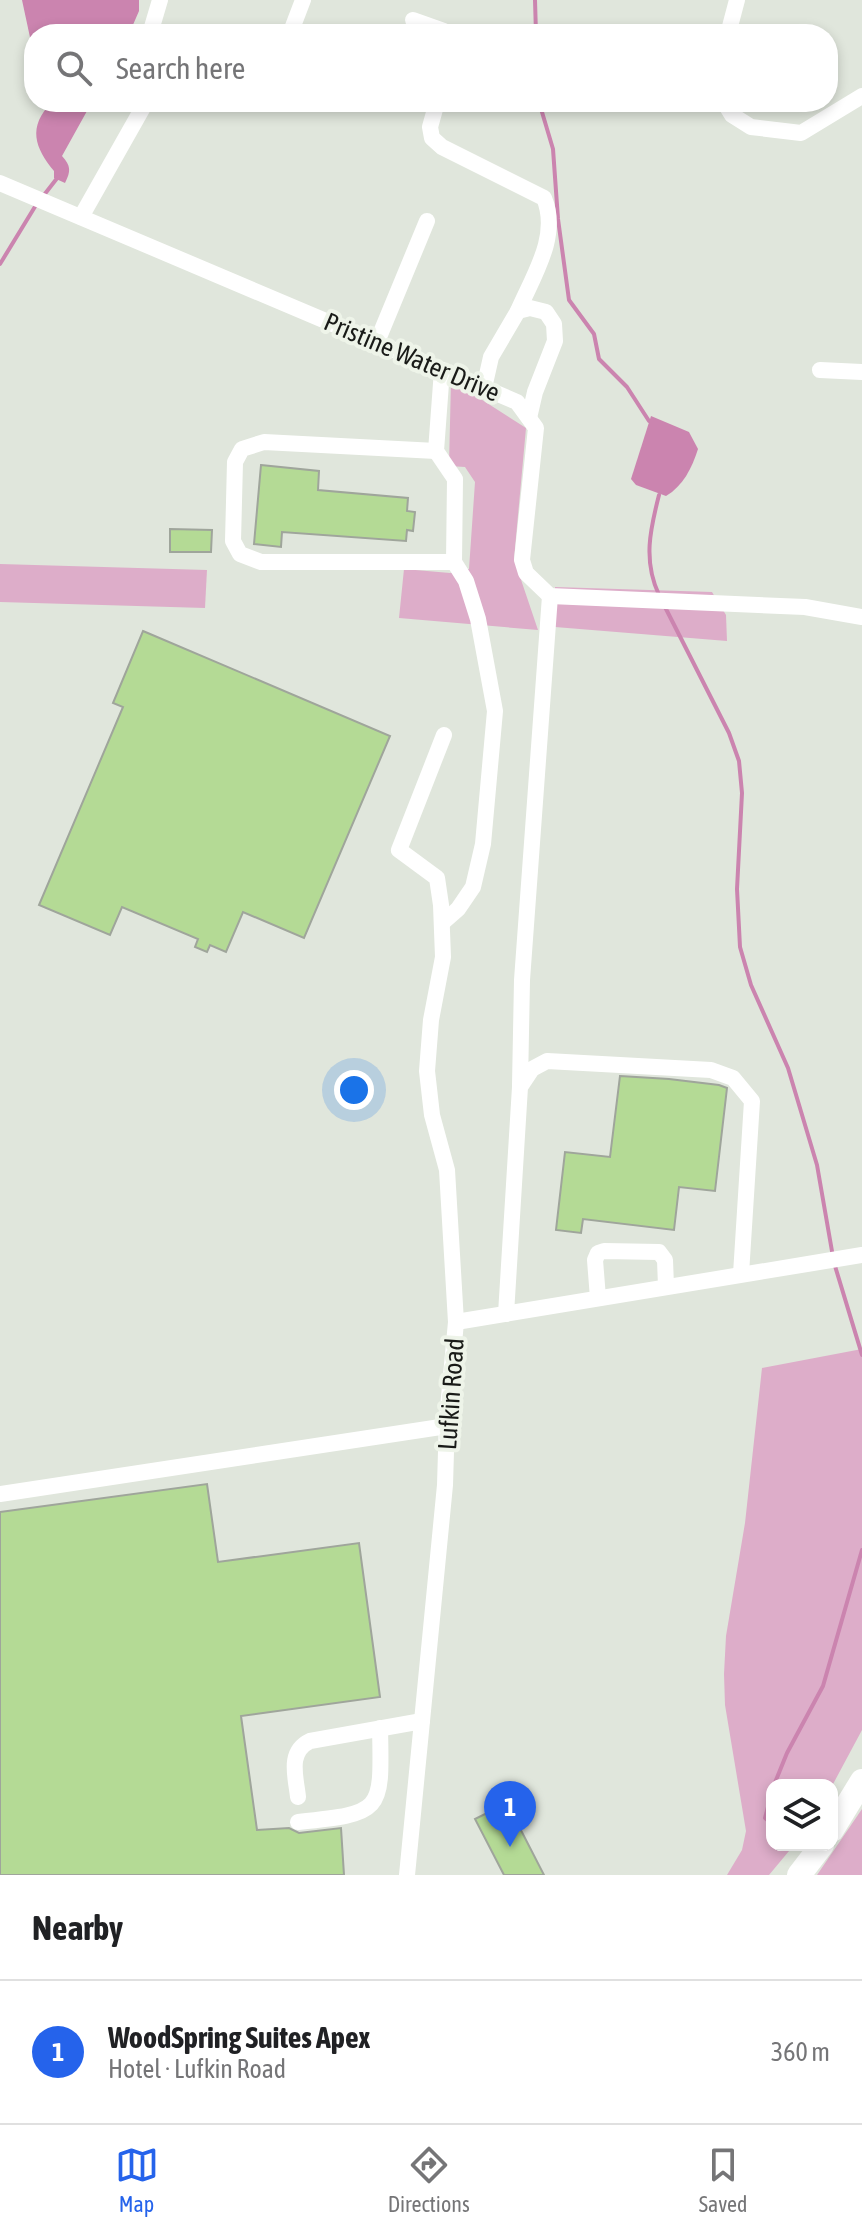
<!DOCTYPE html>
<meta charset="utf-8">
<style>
:root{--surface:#fff;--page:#f6f6f6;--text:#202124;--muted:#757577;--line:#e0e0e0;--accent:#2563eb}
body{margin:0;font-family:"Asap Condensed",sans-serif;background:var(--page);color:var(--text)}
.controls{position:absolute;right:24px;bottom:24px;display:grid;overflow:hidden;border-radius:16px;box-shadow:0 4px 12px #0003}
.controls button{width:72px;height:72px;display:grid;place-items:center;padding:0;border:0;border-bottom:2px solid var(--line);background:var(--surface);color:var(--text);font:40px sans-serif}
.you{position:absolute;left:354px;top:1090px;width:28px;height:28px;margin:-20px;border:6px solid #fff;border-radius:50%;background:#1a73e8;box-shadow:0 0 0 12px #1a73e833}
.badge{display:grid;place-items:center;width:52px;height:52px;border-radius:50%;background:var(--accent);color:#fff;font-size:26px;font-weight:700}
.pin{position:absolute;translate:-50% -66px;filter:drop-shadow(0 2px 4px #0008)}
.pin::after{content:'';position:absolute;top:42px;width:28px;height:24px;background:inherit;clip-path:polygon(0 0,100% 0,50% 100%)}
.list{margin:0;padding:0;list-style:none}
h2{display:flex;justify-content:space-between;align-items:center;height:104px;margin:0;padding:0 32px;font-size:34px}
h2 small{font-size:26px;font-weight:400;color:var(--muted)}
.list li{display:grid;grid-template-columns:52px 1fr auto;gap:24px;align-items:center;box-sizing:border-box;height:144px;padding:0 32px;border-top:2px solid var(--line)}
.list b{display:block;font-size:30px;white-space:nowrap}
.list p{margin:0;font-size:26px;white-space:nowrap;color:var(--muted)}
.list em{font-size:26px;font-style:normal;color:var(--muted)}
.icon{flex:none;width:44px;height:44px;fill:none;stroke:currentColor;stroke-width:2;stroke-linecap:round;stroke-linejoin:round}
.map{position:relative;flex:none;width:862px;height:1875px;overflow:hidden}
.search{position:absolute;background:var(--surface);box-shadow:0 4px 12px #0003;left:24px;right:24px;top:24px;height:88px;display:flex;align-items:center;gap:20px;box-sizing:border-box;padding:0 28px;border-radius:32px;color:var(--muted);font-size:30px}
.sheet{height:248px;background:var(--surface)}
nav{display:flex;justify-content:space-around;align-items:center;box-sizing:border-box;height:112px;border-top:2px solid var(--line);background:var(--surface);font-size:22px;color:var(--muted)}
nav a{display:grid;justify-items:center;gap:4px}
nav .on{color:var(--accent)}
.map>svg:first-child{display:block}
.green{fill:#ddadc9}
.water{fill:#cb84af}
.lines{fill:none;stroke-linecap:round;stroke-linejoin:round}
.stream{stroke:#cb84af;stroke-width:4}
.building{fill:#b4da95;stroke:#9fa59b;stroke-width:2}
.minor{stroke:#fff;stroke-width:16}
.highway{stroke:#fff;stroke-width:24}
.labels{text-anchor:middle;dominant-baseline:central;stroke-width:8;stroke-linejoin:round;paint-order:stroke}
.street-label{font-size:26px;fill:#191b18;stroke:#eef4e9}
</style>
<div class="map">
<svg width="862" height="1875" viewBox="0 0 862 1875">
<rect width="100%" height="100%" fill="#e0e6dc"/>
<g class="green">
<path d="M451,380L526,428L514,559L538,630L399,618L404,569L450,573L469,569L475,482L465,467L449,466Z"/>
<path d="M0,564L207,570L205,608L0,602Z"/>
<path d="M555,587L712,592L726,615L727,641L555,627Z"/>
<path d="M862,1349V1730L832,1786L772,1785V1845H794L769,1875H727L742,1850L746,1831L725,1705L724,1674L726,1636L745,1523L762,1368Z"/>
<path d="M862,1809V1875H817Z"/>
</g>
<g class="water">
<path d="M22,0H139V11L129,34H34V44L31,42Z"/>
<path d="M52,102H92L62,156C71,166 71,171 65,183L54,178V171C35,148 27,127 52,102Z"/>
<path d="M651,416L689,432L698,449C692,468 683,486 666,496L636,485L631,479Z"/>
</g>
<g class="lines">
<g class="stream">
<path d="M535,0L536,34"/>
<path d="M539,102L553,149L558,219L569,300L594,334L599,359L627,387L649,421"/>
<path d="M44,195L58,177"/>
<path d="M0,264L36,205"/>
<path d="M659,595C643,561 650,530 659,495"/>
<path d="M665,607L729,733L739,761L742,793L737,889L740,947L751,985L788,1068L817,1165L833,1257"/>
<path d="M835,1266L862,1355"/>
<path d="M774,1785L787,1753L823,1686L862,1550"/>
<path d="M772,1792L765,1818L772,1824"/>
</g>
</g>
<g class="building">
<path d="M261,465L319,471L318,490L408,498L407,511L415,512L413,531L407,530L406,541L282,532L281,547L254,544Z"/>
<path d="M170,529L212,530L211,552H170Z"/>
<path d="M143,631L390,736L304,938L243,912L226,952L210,945L207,952L195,947L198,939L122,907L110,935L39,905L123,707L113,703Z"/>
<path d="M620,1076L669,1079L719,1085L727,1088L715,1191L679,1187L674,1230L583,1219L581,1233L556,1230L565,1152L610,1157Z"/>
<path d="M207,1484L218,1562L359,1543L380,1697L241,1716L257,1830L289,1828L299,1833L341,1828L344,1875H0V1512Z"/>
<path d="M507,1803L544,1875H504L475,1819Z"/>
</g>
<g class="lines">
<g class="minor">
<path d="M413,20L444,31L446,34"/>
<path d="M153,34L152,27L160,0"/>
<path d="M290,34L303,0"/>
<path d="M728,34L737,0"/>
<path d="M437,102L430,127L432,138L442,147L544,198C560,236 533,276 518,311"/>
<path d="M724,102L732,115L751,127L801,133L862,96"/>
<path d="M0,183L517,402L536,428L522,560L526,573L550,596L805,607L862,617"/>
<path d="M81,217L146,102"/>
<path d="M377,342L427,221"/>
<path d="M442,370L436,451L455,479L454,562L466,581L478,619L495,711L483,844L473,887L458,909L442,923"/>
<path d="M820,370L862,372"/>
<path d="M484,388L491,357L518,311L530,308L546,312L554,324L555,341L535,392L529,418"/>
<path d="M436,451L264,442L242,449L235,462L233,541L240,554L261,562H454"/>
<path d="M444,735L399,850L437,878L441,905L443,957L431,1020L427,1071L432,1115L447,1170L456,1322"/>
<path d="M520,1085L522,980L550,596"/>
<path d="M598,1298L595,1260L598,1253L604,1251L659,1252L665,1260L666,1286"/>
<path d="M506,1314L520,1087L532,1069L547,1061L711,1070L733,1078L752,1101L741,1274"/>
<path d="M0,1494L447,1426"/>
<path d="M298,1797C296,1777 287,1752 310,1741L422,1721"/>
<path d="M298,1822C383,1813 382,1813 380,1728"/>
<path d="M407,1875L445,1485L447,1418L456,1322L862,1255"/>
</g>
<g class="highway">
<path d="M832,1830L862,1781"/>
<path d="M799,1875L822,1845"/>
</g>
</g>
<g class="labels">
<g class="street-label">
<text transform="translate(412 357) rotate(23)">Pristine Water Drive</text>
<text transform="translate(451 1394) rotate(-86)">Lufkin Road</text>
</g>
</g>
</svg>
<div class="controls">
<button><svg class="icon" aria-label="layers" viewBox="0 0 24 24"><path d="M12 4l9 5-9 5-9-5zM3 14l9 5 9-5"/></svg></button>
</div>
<div class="you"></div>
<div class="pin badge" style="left:510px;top:1847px">1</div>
<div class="search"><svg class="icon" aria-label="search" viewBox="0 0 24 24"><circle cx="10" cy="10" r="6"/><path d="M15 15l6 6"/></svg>Search here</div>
</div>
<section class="sheet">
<h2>Nearby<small></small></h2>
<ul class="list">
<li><span class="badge">1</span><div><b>WoodSpring Suites Apex</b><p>Hotel · Lufkin Road</p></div><em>360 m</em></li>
</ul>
</section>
<nav>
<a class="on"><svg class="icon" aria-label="map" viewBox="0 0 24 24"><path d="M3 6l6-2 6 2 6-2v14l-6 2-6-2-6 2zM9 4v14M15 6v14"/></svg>Map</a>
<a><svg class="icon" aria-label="directions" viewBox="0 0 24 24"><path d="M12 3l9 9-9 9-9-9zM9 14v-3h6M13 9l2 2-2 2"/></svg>Directions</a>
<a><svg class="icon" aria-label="saved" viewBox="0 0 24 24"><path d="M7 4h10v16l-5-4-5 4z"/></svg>Saved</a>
</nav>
